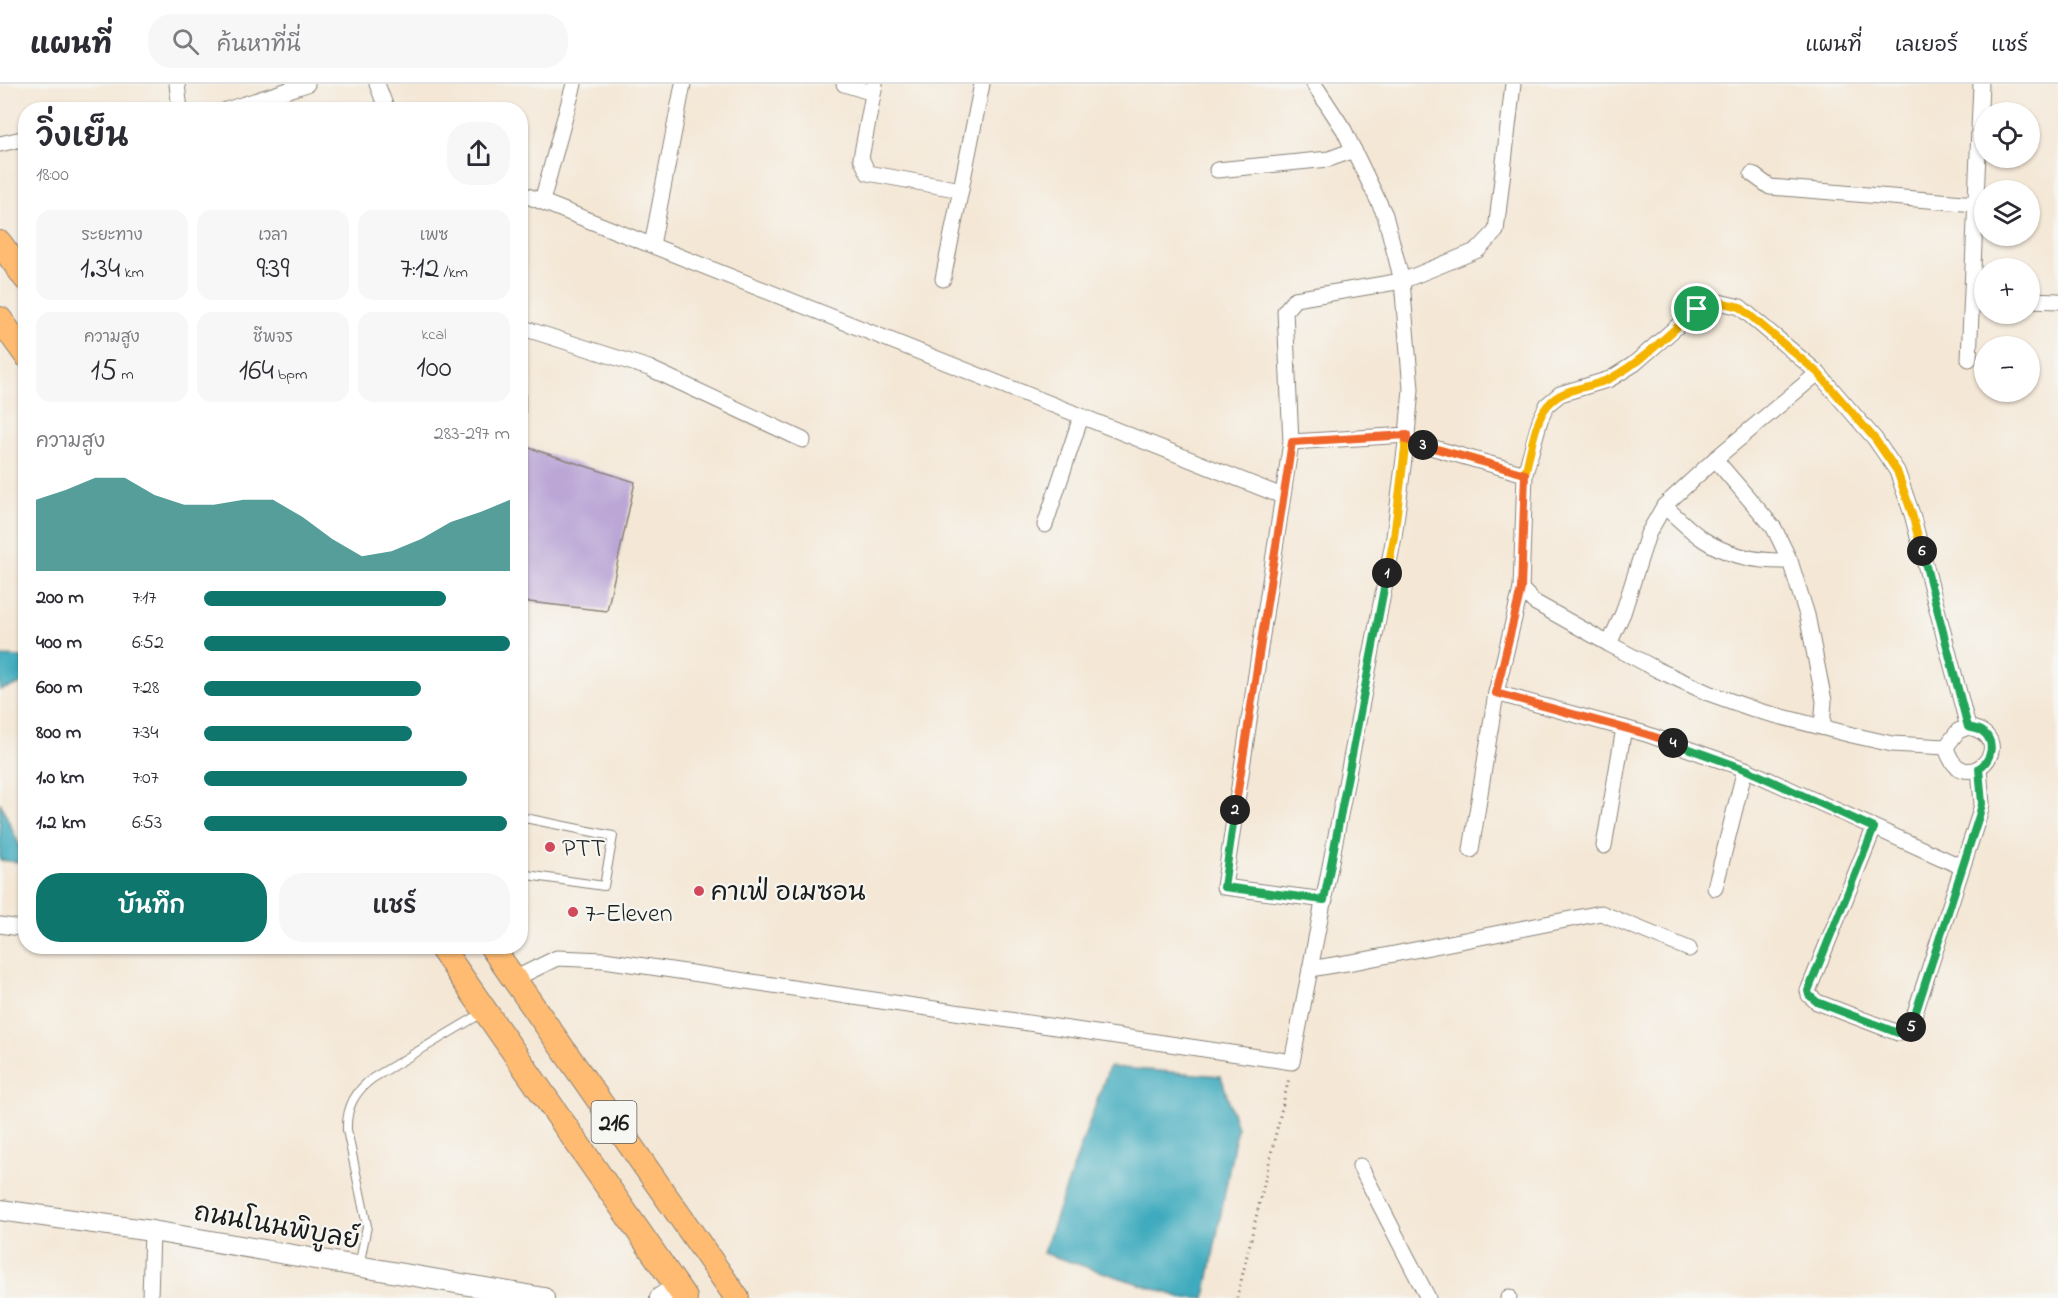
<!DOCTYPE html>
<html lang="th">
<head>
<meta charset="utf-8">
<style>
	:root { --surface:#fff; --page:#f7f7f7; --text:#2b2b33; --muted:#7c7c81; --line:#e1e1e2; --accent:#0f766e }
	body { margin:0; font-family:"Indie Flower","Playpen Sans Thai",sans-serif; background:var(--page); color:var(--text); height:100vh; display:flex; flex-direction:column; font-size:22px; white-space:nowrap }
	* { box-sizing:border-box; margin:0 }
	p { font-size:20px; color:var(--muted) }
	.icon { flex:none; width:33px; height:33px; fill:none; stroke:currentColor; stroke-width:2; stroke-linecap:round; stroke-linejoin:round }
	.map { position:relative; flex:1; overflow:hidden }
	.details { position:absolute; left:18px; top:18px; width:510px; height:852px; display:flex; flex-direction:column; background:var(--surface); border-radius:24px; box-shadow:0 2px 4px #0004 }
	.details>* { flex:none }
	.buttons { position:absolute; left:1974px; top:18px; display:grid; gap:12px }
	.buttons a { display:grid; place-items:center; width:66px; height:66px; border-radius:50%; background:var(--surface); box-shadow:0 2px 4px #0004; font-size:30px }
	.pin { position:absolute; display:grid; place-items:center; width:51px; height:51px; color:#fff; margin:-26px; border:3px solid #fff; border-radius:50%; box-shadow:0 2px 6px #0007 }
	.km { position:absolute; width:30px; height:30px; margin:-15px; border-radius:50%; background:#222; color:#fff; font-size:16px; line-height:30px; text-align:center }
	.round { display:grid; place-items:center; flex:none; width:63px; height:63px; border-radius:24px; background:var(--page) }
	.overview { display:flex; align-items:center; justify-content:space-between; height:102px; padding:0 18px }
	h1 { font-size:33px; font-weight:600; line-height:45px }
	.figures { display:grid; grid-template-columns:repeat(3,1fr); gap:9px; height:102px; padding:6px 18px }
	.figures div { display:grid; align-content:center; border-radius:15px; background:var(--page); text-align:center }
	.figures b { font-size:30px; font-weight:600 }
	.figures small { font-size:16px; font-weight:400 }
	.figures p { font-size:16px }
	.chart { height:168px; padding:12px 18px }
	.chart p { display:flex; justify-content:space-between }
	.chart svg { width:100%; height:108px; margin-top:6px; fill:var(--accent); opacity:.7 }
	.cta { display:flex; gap:12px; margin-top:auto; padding:12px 18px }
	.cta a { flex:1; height:69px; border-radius:24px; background:var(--accent); color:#fff; font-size:24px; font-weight:600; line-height:69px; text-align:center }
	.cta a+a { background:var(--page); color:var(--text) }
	ul { padding:0 18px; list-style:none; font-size:20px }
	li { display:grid; grid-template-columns:96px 72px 1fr; align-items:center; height:45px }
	li i { height:15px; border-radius:8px; background:var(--accent) }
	header { display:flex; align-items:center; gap:36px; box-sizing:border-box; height:84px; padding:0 30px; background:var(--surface); border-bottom:2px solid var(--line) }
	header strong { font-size:28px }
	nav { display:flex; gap:33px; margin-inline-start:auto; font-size:21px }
	.search { width:420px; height:54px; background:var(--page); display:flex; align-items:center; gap:15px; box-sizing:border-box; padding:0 21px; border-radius:24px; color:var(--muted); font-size:22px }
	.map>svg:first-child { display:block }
	.water { fill:#3fabbe; stroke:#2e646d; stroke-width:1.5 }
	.building { fill:#bba6d6 }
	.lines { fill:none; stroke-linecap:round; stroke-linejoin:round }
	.service-casing { stroke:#888278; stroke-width:10 }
	.minor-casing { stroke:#888278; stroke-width:17 }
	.tertiary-casing { stroke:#888278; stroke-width:22 }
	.primary-casing { stroke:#888278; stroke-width:26 }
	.path { stroke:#888278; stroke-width:3; stroke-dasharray:1.5 4.5; stroke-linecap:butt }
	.service { stroke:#fff; stroke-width:8 }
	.minor { stroke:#fff; stroke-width:15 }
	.tertiary { stroke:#fff; stroke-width:20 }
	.primary { stroke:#ffbb71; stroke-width:24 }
	.split-1-casing { stroke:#fff; stroke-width:12 }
	.split-2-casing { stroke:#fff; stroke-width:12 }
	.split-3-casing { stroke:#fff; stroke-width:12 }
	.split-4-casing { stroke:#fff; stroke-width:12 }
	.split-5-casing { stroke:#fff; stroke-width:12 }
	.split-6-casing { stroke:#fff; stroke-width:12 }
	.split-7-casing { stroke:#fff; stroke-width:12 }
	.split-1 { stroke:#f5b400; stroke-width:8 }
	.split-2 { stroke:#22a559; stroke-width:8 }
	.split-3 { stroke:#f0652b; stroke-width:8 }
	.split-4 { stroke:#f0652b; stroke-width:8 }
	.split-5 { stroke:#22a559; stroke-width:8 }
	.split-6 { stroke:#22a559; stroke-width:8 }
	.split-7 { stroke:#f5b400; stroke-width:8 }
	.poi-dot { fill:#d1495b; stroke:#f6f6f2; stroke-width:2 }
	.labels { text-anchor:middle; stroke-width:4.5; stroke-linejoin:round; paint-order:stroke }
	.shield { fill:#f6f6f2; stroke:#5d5d5c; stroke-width:1.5 }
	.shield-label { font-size:24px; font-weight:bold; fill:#1c1c1c }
	.poi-label { font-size:26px; fill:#1c1c1c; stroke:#f6f6f2; text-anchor:start }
	.street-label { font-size:26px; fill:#1c1c1c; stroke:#f6f6f2 }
</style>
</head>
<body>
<header>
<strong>แผนที่</strong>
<div class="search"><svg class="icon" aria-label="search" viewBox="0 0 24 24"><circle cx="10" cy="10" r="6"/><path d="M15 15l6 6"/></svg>ค้นหาที่นี่</div>
<nav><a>แผนที่</a><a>เลเยอร์</a><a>แชร์</a></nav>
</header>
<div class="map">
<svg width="2058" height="1214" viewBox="0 0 2058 1214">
	<rect width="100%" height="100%" fill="#f6f6f2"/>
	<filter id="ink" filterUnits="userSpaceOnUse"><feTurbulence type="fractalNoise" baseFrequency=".0167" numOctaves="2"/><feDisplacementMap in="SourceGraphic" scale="12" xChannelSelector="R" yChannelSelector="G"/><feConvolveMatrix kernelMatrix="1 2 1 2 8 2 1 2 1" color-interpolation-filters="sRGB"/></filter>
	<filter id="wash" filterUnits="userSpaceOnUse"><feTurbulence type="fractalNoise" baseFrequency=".008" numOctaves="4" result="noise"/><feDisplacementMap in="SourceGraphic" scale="24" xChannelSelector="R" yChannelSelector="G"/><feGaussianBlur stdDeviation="1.35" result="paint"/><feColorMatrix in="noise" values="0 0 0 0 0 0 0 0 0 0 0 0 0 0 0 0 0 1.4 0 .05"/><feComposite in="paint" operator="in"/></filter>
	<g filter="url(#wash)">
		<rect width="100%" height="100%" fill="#f4e7d5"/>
		<!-- water -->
		<g class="water">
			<path d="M 0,572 L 25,573 L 25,599 L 0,606 Z"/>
			<path d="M 0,718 L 25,774 L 25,779 L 0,776 Z"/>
			<path d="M 1109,983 L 1221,992 L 1237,1044 L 1205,1214 L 1183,1214 L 1043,1169 Z"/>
		</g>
		<g id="blocks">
			<!-- building -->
			<path class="building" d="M 520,361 L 635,398 L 607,527 L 520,517 Z"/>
		</g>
	</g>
	<g filter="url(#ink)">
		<use href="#blocks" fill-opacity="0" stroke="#888278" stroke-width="1.5"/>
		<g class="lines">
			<!-- service casing -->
			<g class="service-casing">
				<g id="service">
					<path d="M 521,340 L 521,244"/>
					<path d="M 520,733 L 613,752 L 604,802 L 527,791"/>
					<path d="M 520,781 L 527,791 L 520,802"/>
					<path d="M 359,1182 L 367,1142 L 347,1046 C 346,1023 355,1007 373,994 L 484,928"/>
				</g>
			</g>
			<!-- minor casing -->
			<g class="minor-casing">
				<g id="minor">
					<path d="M 177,0 L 180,26"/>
					<path d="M 377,0 L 387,26"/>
					<path d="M 844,0 L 873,9"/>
					<path d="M 875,0 L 861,74 L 868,89 L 961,106"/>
					<path d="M 226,26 L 307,0"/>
					<path d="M 0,60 L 26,54"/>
					<path d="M 1217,86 L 1329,75 L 1354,66"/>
					<path d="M 1752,90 L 1770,103 L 1976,120"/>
					<path d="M 520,109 L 1282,412"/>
					<path d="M 542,117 L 574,0"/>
					<path d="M 652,161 L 683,0"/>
					<path d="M 943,195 L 982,0"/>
					<path d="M 2030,216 L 2058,217"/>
					<path d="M 520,243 L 649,284 L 803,356"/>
					<path d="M 1969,275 L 1981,0"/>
					<path d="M 1406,356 L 1525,390"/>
					<path d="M 1291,358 L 1407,351"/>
					<path d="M 1715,375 L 1774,444 L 1790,477 L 1807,531 L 1824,617 L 1822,643"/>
					<path d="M 1664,422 C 1677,433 1690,447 1704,456 C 1730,473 1760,478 1790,477"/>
					<path d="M 1045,441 L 1081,333"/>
					<path d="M 1521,505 L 1534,518 L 1609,560 L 1658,586 L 1708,609 L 1759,627 L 1852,651 L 1892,660 L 1946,663"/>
					<path d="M 1609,560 L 1623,529 L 1648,450 L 1664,422 L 1715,375 L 1818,289"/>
					<path d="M 1496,609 L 1646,650 L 1745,685 L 1962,783"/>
					<path d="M 1968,643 C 2025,655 1962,721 1946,663 L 1958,647 Z"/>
					<path d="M 1874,744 L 1808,907 L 1809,911 L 1817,918 L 1898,949 L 1904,949 L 1911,941 L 1979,732 L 1982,720 L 1979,684"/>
					<path d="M 1604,762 L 1624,644"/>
					<path d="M 1471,766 L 1496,609 L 1521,505 L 1525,390 L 1540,336 L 1547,321 L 1560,310 L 1610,295 L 1634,280 L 1697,225 L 1715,217 L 1740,223 L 1818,289 L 1875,355 L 1897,387 L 1912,430 L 1968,643"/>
					<path d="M 1715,804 L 1745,685"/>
					<path d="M 1325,816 L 1224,803 L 1291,358 L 1285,227 L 1295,215 L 1402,197 L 1478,166 L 1496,147 L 1513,0"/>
					<path d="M 0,841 L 26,845"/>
					<path d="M 1310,885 L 1364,876 L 1601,829 L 1689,865"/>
					<path d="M 514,895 L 557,874 L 604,876 L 1292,978 L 1394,453 L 1407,351 L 1411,305 L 1402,197 L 1385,131 L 1344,46 L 1314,0"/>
					<path d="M 1360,1082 L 1428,1214"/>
					<path d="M 150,1214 L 152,1147"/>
					<path d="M 1508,1214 L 1509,1213"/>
				</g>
			</g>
			<!-- tertiary casing -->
			<g class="tertiary-casing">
				<g id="tertiary">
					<path d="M 0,1126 L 152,1147 L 544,1214"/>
					<path d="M 660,1214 L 677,1203"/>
				</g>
			</g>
			<!-- primary casing -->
			<g class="primary-casing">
				<g id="primary">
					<path d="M 0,159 L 26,195"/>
					<path d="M 0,235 L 26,271"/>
					<path d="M 440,862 L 685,1214"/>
					<path d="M 491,862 L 737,1214"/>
				</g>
			</g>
			<!-- path -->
			<path class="path" d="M 1237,1214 L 1289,994"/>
			<!-- service -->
			<use href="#service" class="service"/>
			<!-- minor -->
			<use href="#minor" class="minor"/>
			<!-- tertiary -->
			<use href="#tertiary" class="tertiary"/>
			<!-- primary -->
			<use href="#primary" class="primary"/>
		</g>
	</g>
	<g class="lines" filter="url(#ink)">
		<!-- split-1 casing -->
		<g class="split-1-casing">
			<path id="split-1" d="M 1387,489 L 1394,453 L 1406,356 L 1525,390 C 1530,371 1535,335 1548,321 C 1564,302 1591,305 1611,294 C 1643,277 1670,249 1697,225"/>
		</g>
		<!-- split-2 casing -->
		<g class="split-2-casing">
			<path id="split-2" d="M 1235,726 L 1224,803 L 1324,816 L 1387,489"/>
		</g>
		<!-- split-3 casing -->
		<g class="split-3-casing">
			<path id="split-3" d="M 1235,726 L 1292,358 L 1407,351 L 1406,356 L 1423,361"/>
		</g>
		<!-- split-4 casing -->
		<g class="split-4-casing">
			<path id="split-4" d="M 1423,361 L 1525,390 L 1521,505 L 1496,609 L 1646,650 L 1673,659"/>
		</g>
		<!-- split-5 casing -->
		<g class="split-5-casing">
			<path id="split-5" d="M 1673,659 L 1745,685 L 1874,744 L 1808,907 L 1809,911 L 1817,918 L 1898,949 L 1908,947 L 1911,943"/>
		</g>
		<!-- split-6 casing -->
		<g class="split-6-casing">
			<path id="split-6" d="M 1911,943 L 1979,732 L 1982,720 L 1979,684 C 1992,676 1996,657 1982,647 C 1978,645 1972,644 1968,643 L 1922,467"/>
		</g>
		<!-- split-7 casing -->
		<g class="split-7-casing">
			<path id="split-7" d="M 1697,225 L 1715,217 L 1740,223 L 1818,289 L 1875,355 L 1897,387 L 1912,430 L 1922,467"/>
		</g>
		<!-- split-1 -->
		<use href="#split-1" class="split-1"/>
		<!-- split-2 -->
		<use href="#split-2" class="split-2"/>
		<!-- split-3 -->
		<use href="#split-3" class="split-3"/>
		<!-- split-4 -->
		<use href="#split-4" class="split-4"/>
		<!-- split-5 -->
		<use href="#split-5" class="split-5"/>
		<!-- split-6 -->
		<use href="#split-6" class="split-6"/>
		<!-- split-7 -->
		<use href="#split-7" class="split-7"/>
	</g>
	<!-- markers -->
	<g class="poi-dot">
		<circle cx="550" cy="763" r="6"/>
		<circle cx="699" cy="807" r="6"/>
		<circle cx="573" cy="828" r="6"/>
	</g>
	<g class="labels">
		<!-- shield labels -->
		<rect class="shield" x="591.5" y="1017" width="45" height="42" rx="4.5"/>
		<g class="shield-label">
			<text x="614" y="1046">216</text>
		</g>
		<!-- poi labels -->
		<g class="poi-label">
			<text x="562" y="772">PTT</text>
			<text x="711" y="816">คาเฟ่ อเมซอน</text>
			<text x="585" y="837">7-Eleven</text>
		</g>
		<!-- street labels -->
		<g class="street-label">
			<text transform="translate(277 1141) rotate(10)" y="9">ถนนโนนพิบูลย์</text>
		</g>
	</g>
</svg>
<div class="buttons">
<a><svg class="icon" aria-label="locate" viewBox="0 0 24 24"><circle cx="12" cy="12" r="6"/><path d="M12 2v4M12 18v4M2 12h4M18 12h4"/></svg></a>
<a><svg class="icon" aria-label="layers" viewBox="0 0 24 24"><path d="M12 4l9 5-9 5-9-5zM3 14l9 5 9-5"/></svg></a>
<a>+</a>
<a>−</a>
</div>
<div class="pin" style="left:1697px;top:225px;background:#1e9e55"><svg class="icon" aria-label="arrive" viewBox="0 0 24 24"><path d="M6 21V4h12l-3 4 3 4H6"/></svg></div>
<b class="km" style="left:1387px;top:489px">1</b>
<b class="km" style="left:1235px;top:726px">2</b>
<b class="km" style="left:1423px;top:361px">3</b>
<b class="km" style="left:1673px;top:659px">4</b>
<b class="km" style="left:1911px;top:943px">5</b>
<b class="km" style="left:1922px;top:467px">6</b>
<section class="details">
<div class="overview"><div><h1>วิ่งเย็น</h1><p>18:00</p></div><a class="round"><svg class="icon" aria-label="share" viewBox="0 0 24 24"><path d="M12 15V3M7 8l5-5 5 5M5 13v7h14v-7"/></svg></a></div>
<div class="figures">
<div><p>ระยะทาง</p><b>1.34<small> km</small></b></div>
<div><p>เวลา</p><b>9:39</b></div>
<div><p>เพซ</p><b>7:12<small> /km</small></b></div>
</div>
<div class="figures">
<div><p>ความสูง</p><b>15<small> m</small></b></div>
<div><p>ชีพจร</p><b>164<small> bpm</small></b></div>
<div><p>kcal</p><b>100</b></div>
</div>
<div class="chart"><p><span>ความสูง</span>283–297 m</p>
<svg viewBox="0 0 160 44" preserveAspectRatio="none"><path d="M0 44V15L10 11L20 6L30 6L40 13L50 17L60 17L70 15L80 15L90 22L100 31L110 38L120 36L130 31L140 24L150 20L160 15V44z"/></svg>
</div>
<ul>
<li><b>200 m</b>7:17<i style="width:79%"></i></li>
<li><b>400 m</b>6:52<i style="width:100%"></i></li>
<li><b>600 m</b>7:28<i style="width:71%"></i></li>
<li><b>800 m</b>7:34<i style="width:68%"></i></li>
<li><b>1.0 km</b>7:07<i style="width:86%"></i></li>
<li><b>1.2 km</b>6:53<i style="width:99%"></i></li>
</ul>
<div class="cta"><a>บันทึก</a><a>แชร์</a></div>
</section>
</div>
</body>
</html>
